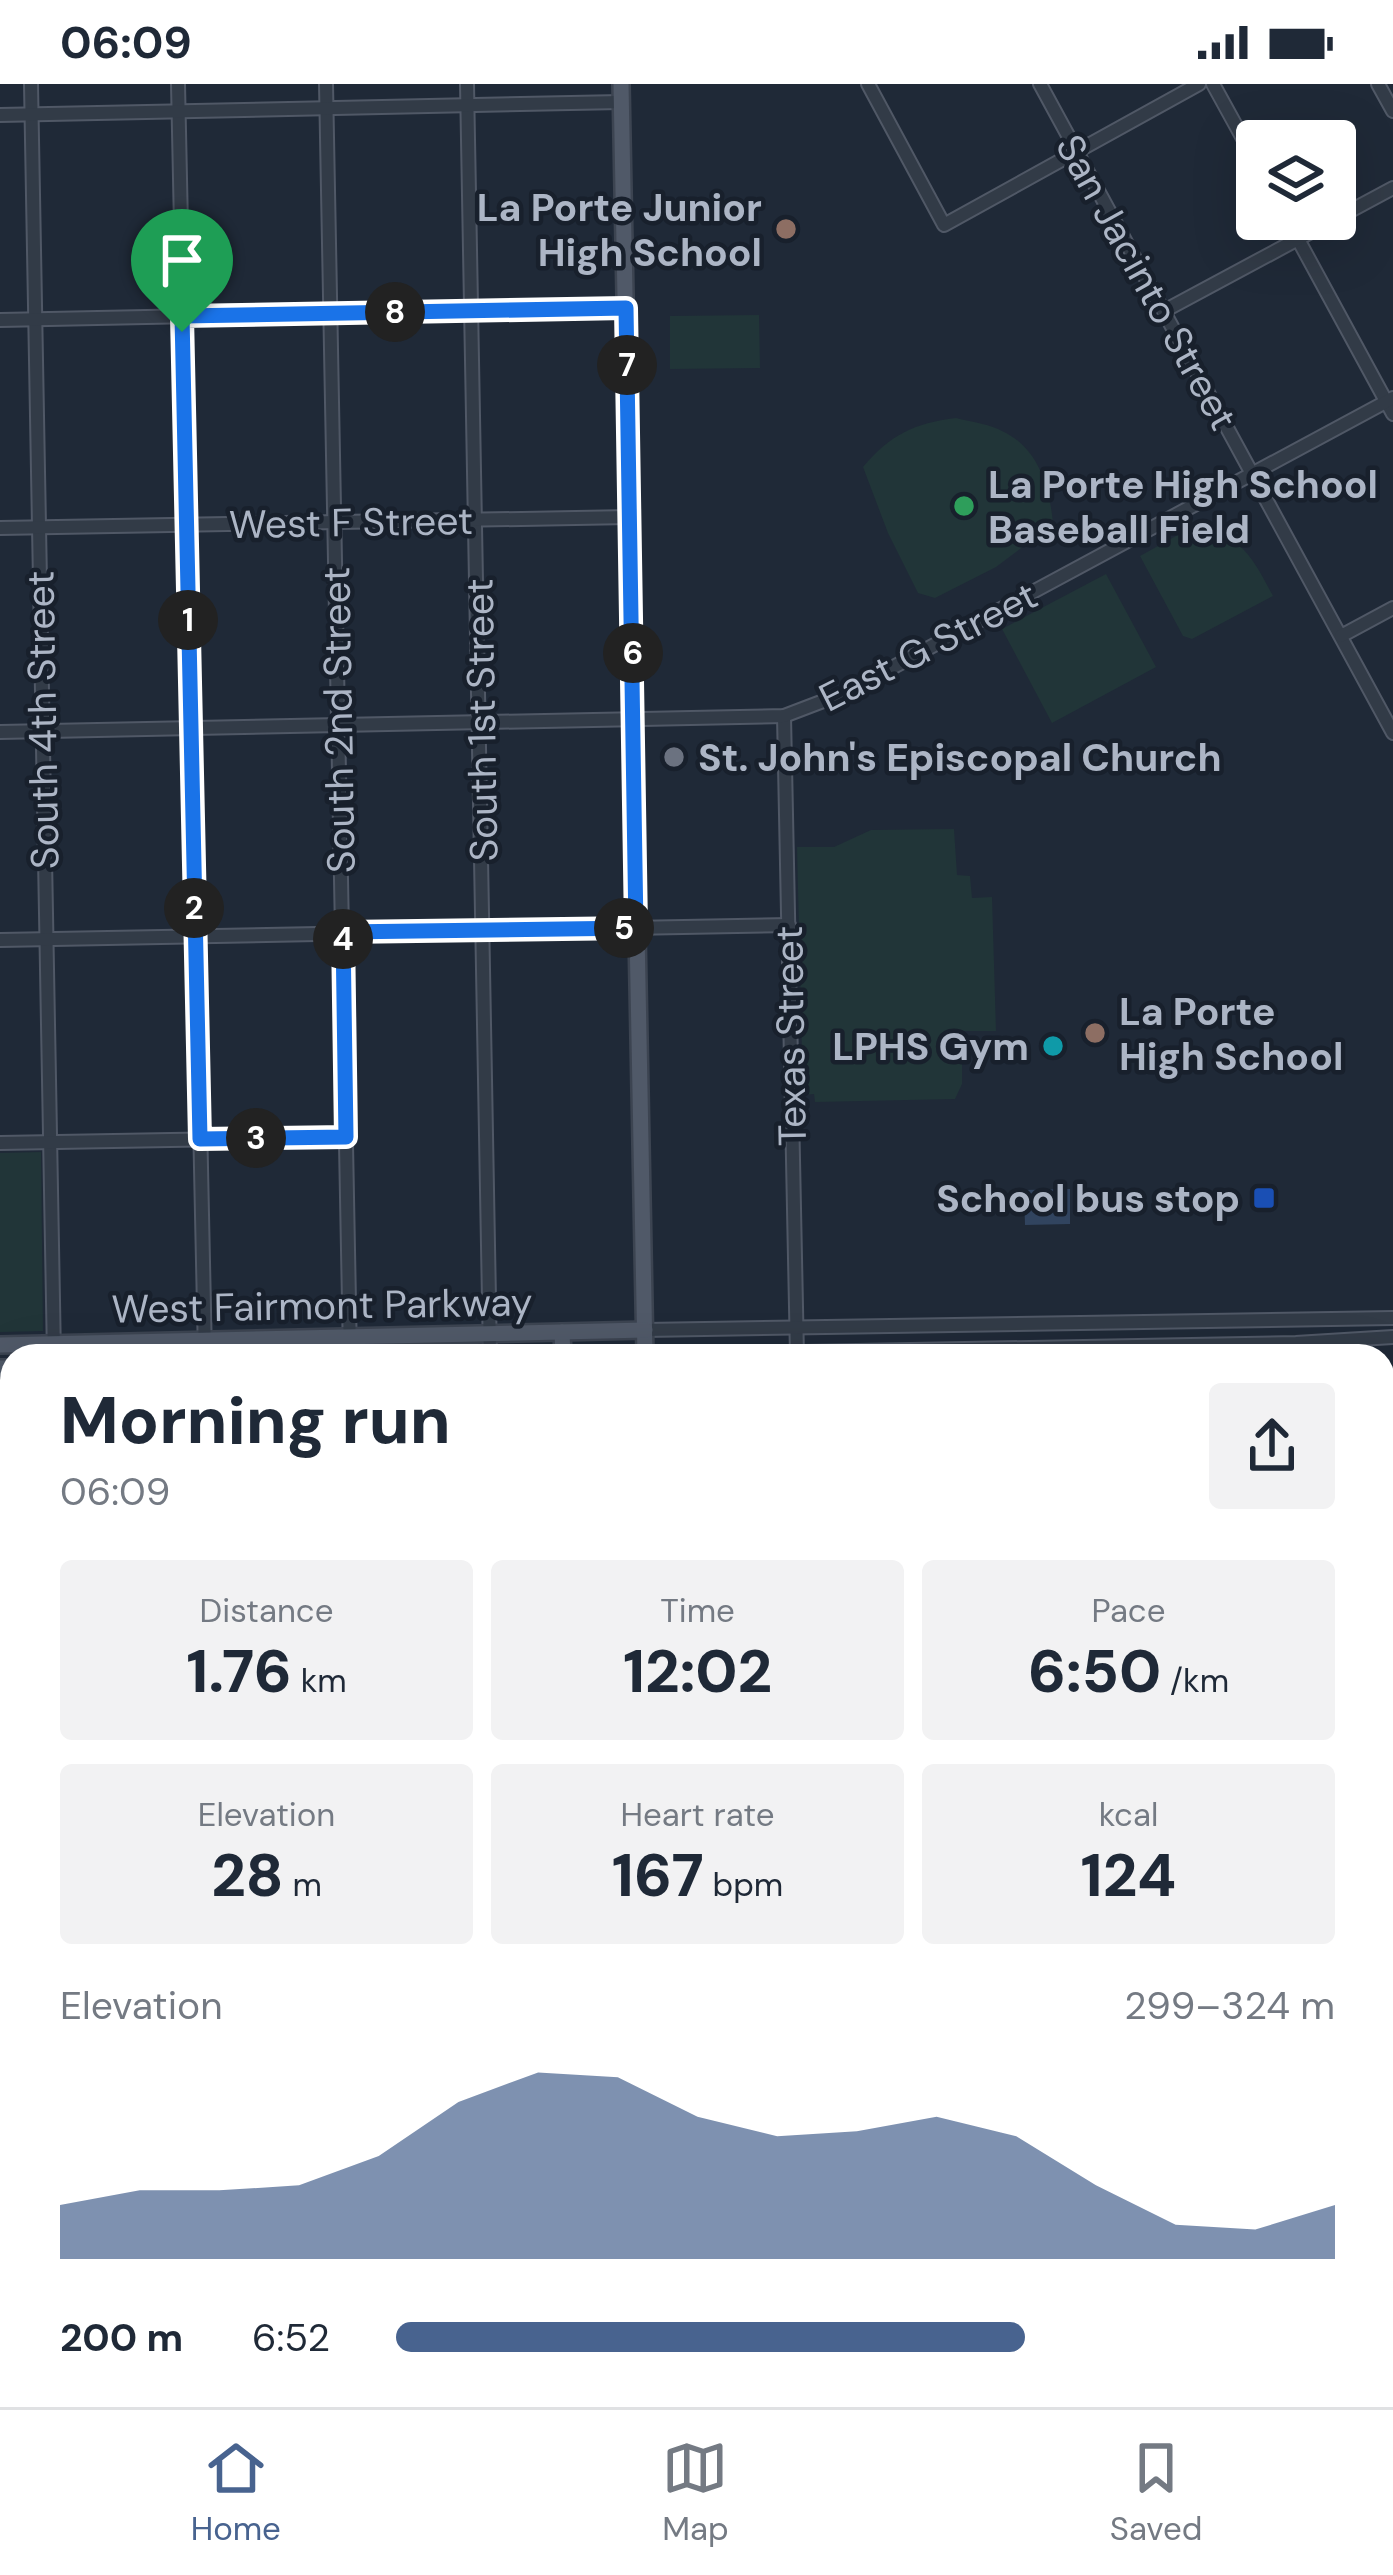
<!DOCTYPE html>
<html lang="en">
<head>
<meta charset="utf-8">
<style>
	:root { --surface:#fff; --page:#f2f2f3; --text:#1f2937; --muted:#747a83; --line:#e0e1e3; --accent:#48638f }
	body { margin:0; font-family:"DM Sans",sans-serif; background:var(--page); color:var(--text); height:100vh; display:flex; flex-direction:column; font-size:45px; white-space:nowrap }
	* { box-sizing:border-box; margin:0 }
	p { font-size:39px; color:var(--muted) }
	.icon { flex:none; width:66px; height:66px; fill:none; stroke:currentColor; stroke-width:2; stroke-linecap:round; stroke-linejoin:round }
	.map { position:relative; flex:1; overflow:hidden }
	.details { position:absolute; left:0px; top:1260px; width:1395px; height:1065px; display:flex; flex-direction:column; background:var(--surface); border-radius:36px 36px 0 0; box-shadow:0 12px 48px #0002 }
	.details>* { flex:none }
	.controls { position:absolute; left:1236px; top:36px; display:grid; gap:24px }
	.controls a { display:grid; place-items:center; width:120px; height:120px; border-radius:12px; background:var(--surface); box-shadow:0 12px 48px #0002; font-size:60px }
	.pin { position:absolute; display:grid; place-items:center; width:102px; height:102px; color:#fff; margin:-123px -51px; border-radius:50% 50% 50% 0; rotate:-45deg; box-shadow:0 0 12px #0007 }
	.pin .icon { rotate:45deg }
	.km { position:absolute; width:60px; height:60px; margin:-30px; border-radius:50%; background:#222; color:#fff; font-size:33px; line-height:60px; text-align:center }
	.round { display:grid; place-items:center; flex:none; width:126px; height:126px; border-radius:12px; background:var(--page) }
	.head { display:flex; align-items:center; justify-content:space-between; height:204px; padding:0 60px }
	h1 { font-size:66px; font-weight:800; line-height:90px }
	.metrics { display:grid; grid-template-columns:repeat(3,1fr); gap:18px; height:204px; padding:12px 60px }
	.metrics div { display:grid; align-content:center; border-radius:12px; background:var(--page); text-align:center }
	.metrics b { font-size:60px; font-weight:800 }
	.metrics small { font-size:33px; font-weight:400 }
	.metrics p { font-size:33px }
	.chart { height:336px; padding:24px 60px }
	.chart p { display:flex; justify-content:space-between }
	.chart svg { width:100%; height:216px; margin-top:12px; fill:var(--accent); opacity:.7 }
	ul { padding:0 60px; list-style:none; font-size:39px }
	li { display:grid; grid-template-columns:192px 144px 1fr; align-items:center; height:90px }
	li i { height:30px; border-radius:15px; background:var(--accent) }
	.status { display:flex; justify-content:space-between; align-items:center; height:84px; padding:0 60px; background:var(--surface); direction:ltr }
	.status svg { height:33px; fill:currentColor }
	.tab-bar { display:flex; justify-content:space-around; align-items:center; height:168px; border-top:3px solid var(--line); background:var(--surface); font-size:33px; color:var(--muted) }
	.tab-bar a { display:grid; justify-items:center; gap:6px }
	.tab-bar .on { color:var(--accent) }
	.map>svg:first-child { display:block }
	.green { fill:#213538 }
	.water { fill:#31445f }
	.lines { fill:none; stroke-linecap:round; stroke-linejoin:round }
	.stream { stroke:#31445f; stroke-width:3 }
	.river { stroke:#31445f; stroke-width:18 }
	.minor-casing { stroke:#505866; stroke-width:16 }
	.major-casing { stroke:#3c4451; stroke-width:20 }
	.minor { stroke:#323b47; stroke-width:12 }
	.major { stroke:#505968; stroke-width:15 }
	.route-casing { stroke:#fff; stroke-width:24 }
	.route { stroke:#1a73e8; stroke-width:15 }
	.education-dot { fill:#8d6e63; stroke:#18202c; stroke-width:4.5 }
	.leisure-dot { fill:#2e9e5b; stroke:#18202c; stroke-width:4.5 }
	.worship-dot { fill:#6b7280; stroke:#18202c; stroke-width:4.5 }
	.culture-dot { fill:#0f9aa8; stroke:#18202c; stroke-width:4.5 }
	.transit-dot { fill:#1a4fb4; stroke:#18202c; stroke-width:4.5 }
	.labels { text-anchor:middle; stroke-width:9; stroke-linejoin:round; paint-order:stroke }
	.poi-label { font-size:39px; font-weight:bold; fill:#acb5c5; stroke:#18202c; text-anchor:end }
	.street-label { font-size:39px; fill:#acb5c5; stroke:#18202c }
</style>
</head>
<body>
<div class="status"><b>06:09</b><svg viewBox="0 0 49 12"><path d="M0 12V9h3v3zM5 12V6h3v6zM10 12V3h3v9zM15 12V0h3v12zM26 1h20v11H26zM47 4h2v5h-2z"/></svg></div>
<div class="map">
<svg width="1393" height="2323" viewBox="0 0 1393 2323">
	<rect width="100%" height="100%" fill="#1f2937"/>
	<!-- green -->
	<g class="green">
		<path d="M 759,231 L 760,284 L 670,285 L 670,232 Z"/>
		<path d="M 956,334 C 971,338 990,340 1004,348 C 1039,365 1050,405 1053,440 L 996,483 L 935,514 L 918,509 L 888,449 L 863,383 C 890,351 914,339 956,334 Z"/>
		<path d="M 1198,445 C 1241,448 1255,478 1273,512 L 1192,555 L 1183,552 L 1140,472 L 1176,452 Z"/>
		<path d="M 1106,490 L 1156,583 L 1052,639 L 1002,545 Z"/>
		<path d="M 954,745 L 957,791 L 970,792 L 972,814 L 992,813 L 996,947 L 962,947 L 962,1000 L 955,1015 L 815,1018 L 814,1010 L 803,1011 L 797,763 L 834,763 L 871,746 Z"/>
		<path d="M 41,1068 L 43,1247 L 0,1248 L 0,1069 Z"/>
		<path d="M 12,1696 L 12,2313 L 628,2313 L 628,2323 L 0,2323 L 0,1697 Z"/>
	</g>
	<!-- water -->
	<path class="water" d="M 1070,1105 L 1070,1140 L 1025,1141 L 1024,1106 Z"/>
	<g class="lines">
		<!-- stream -->
		<path class="stream" d="M 784,2313 L 790,2323"/>
		<!-- river -->
		<g class="river">
			<path d="M 0,1935 L 12,1965"/>
			<path d="M 400,2313 L 407,2323"/>
			<path d="M 726,2313 L 767,2323"/>
			<path d="M 623,2323 L 638,2313"/>
		</g>
		<!-- minor casing -->
		<g class="minor-casing">
			<g id="minor">
				<path d="M 31,0 L 54,1272"/>
				<path d="M 178,0 L 205,1272"/>
				<path d="M 326,0 L 350,1272"/>
				<path d="M 467,0 L 490,1272"/>
				<path d="M 868,0 L 944,141 L 1199,0"/>
				<path d="M 1040,0 L 1393,649"/>
				<path d="M 1213,0 L 1257,80"/>
				<path d="M 1378,0 L 1393,27"/>
				<path d="M 0,31 L 621,18"/>
				<path d="M 1287,135 L 1393,330"/>
				<path d="M 1164,227 L 1393,104"/>
				<path d="M 0,236 L 625,223"/>
				<path d="M 0,444 L 630,433"/>
				<path d="M 1341,552 L 1393,524"/>
				<path d="M 784,632 L 797,1272"/>
				<path d="M 0,648 L 784,632 L 847,608 L 1393,314"/>
				<path d="M 0,856 L 789,841"/>
				<path d="M 0,1059 L 346,1053"/>
				<path d="M 645,1246 L 1393,1234"/>
				<path d="M 645,1271 L 1296,1259 L 1393,1253"/>
				<path d="M 1383,1363 L 1393,1341"/>
				<path d="M 1383,1581 L 1393,1586"/>
				<path d="M 1383,1917 L 1393,1921"/>
				<path d="M 1383,1963 L 1393,1941"/>
				<path d="M 1383,2094 L 1393,2098"/>
				<path d="M 1383,2260 L 1393,2264"/>
				<path d="M 1126,2313 L 1148,2323"/>
				<path d="M 941,2323 L 946,2313"/>
				<path d="M 1219,2323 L 1224,2313"/>
			</g>
		</g>
		<!-- major casing -->
		<g class="major-casing">
			<g id="major">
				<path d="M 621,0 L 645,1272"/>
				<path d="M 562,1248 L 563,1272"/>
				<path d="M 0,1261 L 645,1246"/>
				<path d="M 600,1272 L 645,1271"/>
				<path d="M 0,1284 L 12,1284"/>
				<path d="M 664,2313 L 664,2323"/>
			</g>
		</g>
		<!-- minor -->
		<use href="#minor" class="minor"/>
		<!-- major -->
		<use href="#major" class="major"/>
	</g>
	<g class="lines">
		<!-- route casing -->
		<g class="route-casing">
			<path id="route" d="M 626,224 L 636,844 L 343,848 L 346,1053 L 200,1055 L 182,232 Z"/>
		</g>
		<!-- route -->
		<use href="#route" class="route"/>
	</g>
	<!-- markers -->
	<g class="education-dot">
		<circle cx="786" cy="145" r="12"/>
		<circle cx="1095" cy="949" r="12"/>
	</g>
	<circle class="leisure-dot" cx="964" cy="422" r="12"/>
	<circle class="worship-dot" cx="674" cy="673" r="12"/>
	<circle class="culture-dot" cx="1053" cy="962" r="12"/>
	<rect class="transit-dot" x="1252" y="1102" width="24" height="24" rx="6"/>
	<g class="labels">
		<!-- poi labels -->
		<g class="poi-label">
			<text x="762" y="137">La Porte Junior<tspan x="762" dy="45">High School</tspan></text>
			<text x="988" y="414" text-anchor="start">La Porte High School<tspan x="988" dy="45">Baseball Field</tspan></text>
			<text x="698" y="687" text-anchor="start">St. John's Episcopal Church</text>
			<text x="1119" y="941" text-anchor="start">La Porte<tspan x="1119" dy="45">High School</tspan></text>
			<text x="1029" y="976">LPHS Gym</text>
			<text x="1240" y="1128">School bus stop</text>
		</g>
		<!-- street labels -->
		<g class="street-label">
			<text transform="translate(1147 198) rotate(61)" y="14">San Jacinto Street</text>
			<text transform="translate(351 438) rotate(-1)" y="14">West F Street</text>
			<text transform="translate(928 562) rotate(-27)" y="14">East G Street</text>
			<text transform="translate(42 636) rotate(-91)" y="14">South 4th Street</text>
			<text transform="translate(338 636) rotate(-91)" y="14">South 2nd Street</text>
			<text transform="translate(481 636) rotate(-91)" y="14">South 1st Street</text>
			<text transform="translate(790 952) rotate(-91)" y="14">Texas Street</text>
			<text transform="translate(322 1221) rotate(-1)" y="14">West Fairmont Parkway</text>
		</g>
	</g>
</svg>
<div class="controls">
<a><svg class="icon" aria-label="layers" viewBox="0 0 24 24"><path d="M12 4l9 5-9 5-9-5zM3 14l9 5 9-5"/></svg></a>
</div>
<div class="pin" style="left:182px;top:248px;background:#1e9e55"><svg class="icon" aria-label="arrive" viewBox="0 0 24 24"><path d="M6 21V4h12l-3 4 3 4H6"/></svg></div>
<b class="km" style="left:188px;top:536px">1</b>
<b class="km" style="left:194px;top:824px">2</b>
<b class="km" style="left:256px;top:1054px">3</b>
<b class="km" style="left:343px;top:855px">4</b>
<b class="km" style="left:624px;top:844px">5</b>
<b class="km" style="left:633px;top:569px">6</b>
<b class="km" style="left:627px;top:281px">7</b>
<b class="km" style="left:395px;top:228px">8</b>
<section class="details">
<div class="head"><div><h1>Morning run</h1><p>06:09</p></div><a class="round"><svg class="icon" aria-label="share" viewBox="0 0 24 24"><path d="M12 15V3M7 8l5-5 5 5M5 13v7h14v-7"/></svg></a></div>
<div class="metrics">
<div><p>Distance</p><b>1.76<small> km</small></b></div>
<div><p>Time</p><b>12:02</b></div>
<div><p>Pace</p><b>6:50<small> /km</small></b></div>
</div>
<div class="metrics">
<div><p>Elevation</p><b>28<small> m</small></b></div>
<div><p>Heart rate</p><b>167<small> bpm</small></b></div>
<div><p>kcal</p><b>124</b></div>
</div>
<div class="chart"><p><span>Elevation</span>299–324 m</p>
<svg viewBox="0 0 160 44" preserveAspectRatio="none"><path d="M0 44V33L10 30L20 30L30 29L40 23L50 12L60 6L70 7L80 15L90 19L100 18L110 15L120 19L130 29L140 37L150 38L160 33V44z"/></svg>
</div>
<ul>
<li><b>200 m</b>6:52<i style="width:67%"></i></li>
</ul>
</section>
</div>
<nav class="tab-bar">
<a class="on"><svg class="icon" aria-label="home" viewBox="0 0 24 24"><path d="M3 11l9-7 9 7M6 9v11h12V9"/></svg>Home</a>
<a><svg class="icon" aria-label="map" viewBox="0 0 24 24"><path d="M3 6l6-2 6 2 6-2v14l-6 2-6-2-6 2zM9 4v14M15 6v14"/></svg>Map</a>
<a><svg class="icon" aria-label="saved" viewBox="0 0 24 24"><path d="M7 4h10v16l-5-4-5 4z"/></svg>Saved</a>
</nav>
</body>
</html>
